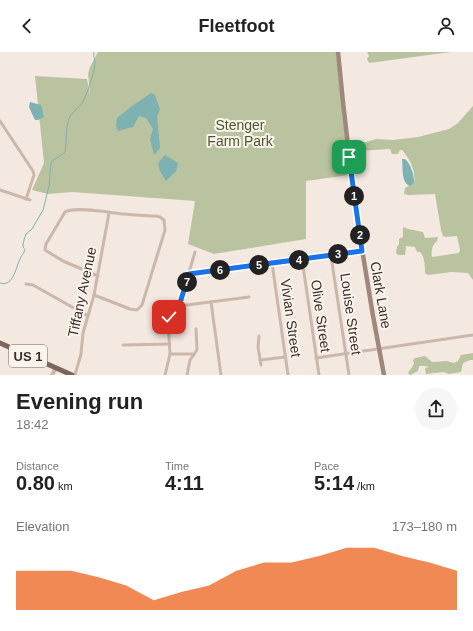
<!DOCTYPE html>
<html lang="en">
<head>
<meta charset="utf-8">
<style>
	:root { --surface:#fff; --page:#f6f6f6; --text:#222; --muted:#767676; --accent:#ea580c }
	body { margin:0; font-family:Helvetica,sans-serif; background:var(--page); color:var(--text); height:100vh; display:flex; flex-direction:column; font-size:15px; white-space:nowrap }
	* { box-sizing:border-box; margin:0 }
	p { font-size:13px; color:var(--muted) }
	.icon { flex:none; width:22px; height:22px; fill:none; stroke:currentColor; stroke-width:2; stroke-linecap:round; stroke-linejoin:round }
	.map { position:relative; height:323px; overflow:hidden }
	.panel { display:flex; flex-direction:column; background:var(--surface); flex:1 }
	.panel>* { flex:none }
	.pin { position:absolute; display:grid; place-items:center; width:34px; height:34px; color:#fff; margin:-17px; border-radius:8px; box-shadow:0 2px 6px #0006 }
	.km { position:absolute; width:20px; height:20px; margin:-10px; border-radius:50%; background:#222; color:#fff; font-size:11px; line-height:20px; text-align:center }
	.round { display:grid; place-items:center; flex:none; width:42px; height:42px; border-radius:21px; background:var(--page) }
	.overview { display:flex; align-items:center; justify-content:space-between; height:68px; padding:0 16px }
	h1 { font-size:22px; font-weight:700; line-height:30px }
	.stats { display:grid; grid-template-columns:repeat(3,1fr); gap:6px; height:68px; padding:4px 16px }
	.stats div { display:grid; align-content:center }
	.stats b { font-size:20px; font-weight:700 }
	.stats small { font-size:11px; font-weight:400 }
	.stats p { font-size:11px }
	.chart { height:112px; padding:8px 16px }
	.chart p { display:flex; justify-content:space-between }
	.chart svg { width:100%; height:72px; margin-top:4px; fill:var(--accent); opacity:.7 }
	header { display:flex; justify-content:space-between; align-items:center; height:52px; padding:0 16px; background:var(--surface); font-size:18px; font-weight:700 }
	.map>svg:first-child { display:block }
	.green { fill:#b9c39f }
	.water { fill:#7eb1b1 }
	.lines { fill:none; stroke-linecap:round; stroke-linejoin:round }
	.stream { stroke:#7eb1b1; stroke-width:1 }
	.minor { stroke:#ccb8ab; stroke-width:3 }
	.tertiary { stroke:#ccb8ab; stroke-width:4 }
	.secondary { stroke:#a0877c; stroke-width:4.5 }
	.primary { stroke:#7c655b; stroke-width:5 }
	.route-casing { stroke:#fff; stroke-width:8 }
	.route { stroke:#1a73e8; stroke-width:5 }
	.labels { text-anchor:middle; stroke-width:4; stroke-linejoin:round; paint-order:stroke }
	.shield { fill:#fbf4ed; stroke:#746964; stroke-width:1 }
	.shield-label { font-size:13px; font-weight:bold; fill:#3a2e2a }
	.park-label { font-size:14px; fill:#4b592e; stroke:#fbf4ed }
	.street-label { font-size:14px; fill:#3a2e2a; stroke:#fbf4ed }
</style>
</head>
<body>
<header><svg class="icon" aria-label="back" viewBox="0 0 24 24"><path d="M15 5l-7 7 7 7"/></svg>Fleetfoot<svg class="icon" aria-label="person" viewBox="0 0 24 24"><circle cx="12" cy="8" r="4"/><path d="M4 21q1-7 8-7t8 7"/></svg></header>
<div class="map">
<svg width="473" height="323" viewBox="0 0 473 323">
	<rect width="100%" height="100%" fill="#f4e9e0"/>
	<!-- green -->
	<g class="green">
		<path d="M 98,0 L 336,0 L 349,123 L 306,129 L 306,187 L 214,202 L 188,192 L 195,149 L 72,140 L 48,142 L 32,138 L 44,111 L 35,24 L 87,27 L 90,43 L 88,22 L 90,15 Z"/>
		<path d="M 367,0 L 451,0 L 369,11 L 367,7 L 369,4 Z"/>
		<path d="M 473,54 L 473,228 L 468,221 L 451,220 L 428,223 L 425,221 C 425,215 425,205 420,200 L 417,200 L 415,195 L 406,194 L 405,203 L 398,203 L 396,201 L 397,195 L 399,192 L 399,187 L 403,185 L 403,176 L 404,175 L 408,177 L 423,180 L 425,186 L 438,185 L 437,189 C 432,193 431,199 432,205 L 459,201 L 460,198 L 457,184 L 445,185 L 443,184 L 441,178 L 435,142 L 408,143 L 404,142 L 405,136 L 414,131 C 416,119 410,107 402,98 L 400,98 L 398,102 L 392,102 L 390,97 L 355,99 L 352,98 L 352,93 L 360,92 L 376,87 L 393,88 L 418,85 L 449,77 L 458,71 Z"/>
		<path d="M 473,301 L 473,308 L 470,308 L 463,311 L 461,320 L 449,322 L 444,320 L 426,322 L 425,316 L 429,315 L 425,314 L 419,314 L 418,319 L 410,323 L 408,321 L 414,312 L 413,308 L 415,306 L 425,304 L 432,310 L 447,309 L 454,311 L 458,309 L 461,303 Z"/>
	</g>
	<!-- water -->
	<g class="water">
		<path d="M 151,41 L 155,43 L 160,57 L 157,65 L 160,96 L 154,103 L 150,87 L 153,77 L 146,66 L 139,64 L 133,75 L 118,79 L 116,74 L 117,66 L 132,54 Z"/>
		<path d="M 30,50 L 41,53 L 44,65 L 38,68 L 35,68 L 29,55 Z"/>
		<path d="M 165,103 L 178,111 L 176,119 L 166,129 L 160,119 L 158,111 Z"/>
		<path d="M 402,107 L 405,107 C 411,112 414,123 414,131 L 410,134 C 401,131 403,116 402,107 Z"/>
	</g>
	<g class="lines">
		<!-- stream -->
		<path class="stream" d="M 0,231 C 14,236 16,213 21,205 C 21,204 24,201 24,200 C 26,196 24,198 23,194 C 23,190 25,185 26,182 L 32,177 L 43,158 L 49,134 L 51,111 L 53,108 L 57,106 L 65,100 C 67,89 65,78 69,67 C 71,60 79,56 83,50 C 86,44 95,19 95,12 C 95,8 93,5 94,0"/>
		<!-- minor -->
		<g class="minor">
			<path d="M 0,69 L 33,119 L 34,123 L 26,147"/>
			<path d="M 0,138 L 30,148"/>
			<path d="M 331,204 L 349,323"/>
			<path d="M 302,207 L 319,323"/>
			<path d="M 272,211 L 288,323"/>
			<path d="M 189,222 L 362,199"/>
			<path d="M 26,232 L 33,233 L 88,264"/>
			<path d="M 94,243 L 130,257 L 137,258 L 142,253 L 165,178 L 164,168 L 160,165 L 156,164 C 145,164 135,163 124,162 C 112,161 75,154 65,160 L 46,192 L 45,198 L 63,209 L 98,224"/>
			<path d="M 211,250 L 221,323"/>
			<path d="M 179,254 L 249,245"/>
			<path d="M 259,284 L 258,295 L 261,313"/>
			<path d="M 123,293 L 170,292"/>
			<path d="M 170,302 L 192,302 L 193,304"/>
			<path d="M 316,306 L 473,283"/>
			<path d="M 260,308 L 285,305"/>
			<path d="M 75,323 L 81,302 L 83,281 L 94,243 L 109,161"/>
			<path d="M 165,323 L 170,302 L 168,269 L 170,262 L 179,254 L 195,200"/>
			<path d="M 187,323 L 190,308 L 197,298 L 196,277"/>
		</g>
		<!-- tertiary -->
		<path class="tertiary" d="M 52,323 L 56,316"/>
		<!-- secondary -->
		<path class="secondary" d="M 338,0 C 348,108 363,216 384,323"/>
		<!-- primary -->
		<path class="primary" d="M 0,291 L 72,323"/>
	</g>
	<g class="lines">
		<!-- route casing -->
		<g class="route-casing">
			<path id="route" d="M 169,265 L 173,258 L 179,254 L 189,222 L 362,199 L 349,105"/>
		</g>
		<!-- route -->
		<use href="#route" class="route"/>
	</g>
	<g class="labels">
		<!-- shield labels -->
		<rect class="shield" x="9" y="293" width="38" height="22" rx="3"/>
		<g class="shield-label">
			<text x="28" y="309">US 1</text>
		</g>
		<!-- park labels -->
		<g class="park-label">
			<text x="240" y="78">Stenger<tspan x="240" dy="16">Farm Park</tspan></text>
		</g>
		<!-- street labels -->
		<g class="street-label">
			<text transform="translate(82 240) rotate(-78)" y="5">Tiffany Avenue</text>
			<text transform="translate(381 243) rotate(80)" y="5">Clark Lane</text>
			<text transform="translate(351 262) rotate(82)" y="5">Louise Street</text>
			<text transform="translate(321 264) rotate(82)" y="5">Olive Street</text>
			<text transform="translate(291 266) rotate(82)" y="5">Vivian Street</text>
		</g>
	</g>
</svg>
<div class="pin" style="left:349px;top:105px;background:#1e9e55"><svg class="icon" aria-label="arrive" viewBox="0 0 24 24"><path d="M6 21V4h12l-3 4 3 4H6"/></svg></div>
<div class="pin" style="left:169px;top:265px;background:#d93025"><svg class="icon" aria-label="check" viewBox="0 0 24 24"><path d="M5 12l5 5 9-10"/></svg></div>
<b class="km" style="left:354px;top:144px">1</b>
<b class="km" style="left:360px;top:183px">2</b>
<b class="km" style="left:338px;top:202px">3</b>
<b class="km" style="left:299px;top:208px">4</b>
<b class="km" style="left:259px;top:213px">5</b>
<b class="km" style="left:220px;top:218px">6</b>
<b class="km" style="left:187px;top:230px">7</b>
</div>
<section class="panel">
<div class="overview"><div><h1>Evening run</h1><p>18:42</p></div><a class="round"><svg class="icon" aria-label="share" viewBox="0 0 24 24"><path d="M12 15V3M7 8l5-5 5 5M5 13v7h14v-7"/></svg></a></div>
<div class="stats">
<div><p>Distance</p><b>0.80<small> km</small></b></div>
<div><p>Time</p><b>4:11</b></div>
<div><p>Pace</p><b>5:14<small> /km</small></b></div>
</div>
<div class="chart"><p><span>Elevation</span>173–180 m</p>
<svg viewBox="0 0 160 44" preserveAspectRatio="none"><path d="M0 44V20L10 20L20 20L30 24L40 29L50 38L60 33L70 29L80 20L90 15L100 15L110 11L120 6L130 6L140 11L150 15L160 20V44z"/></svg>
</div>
</section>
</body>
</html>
